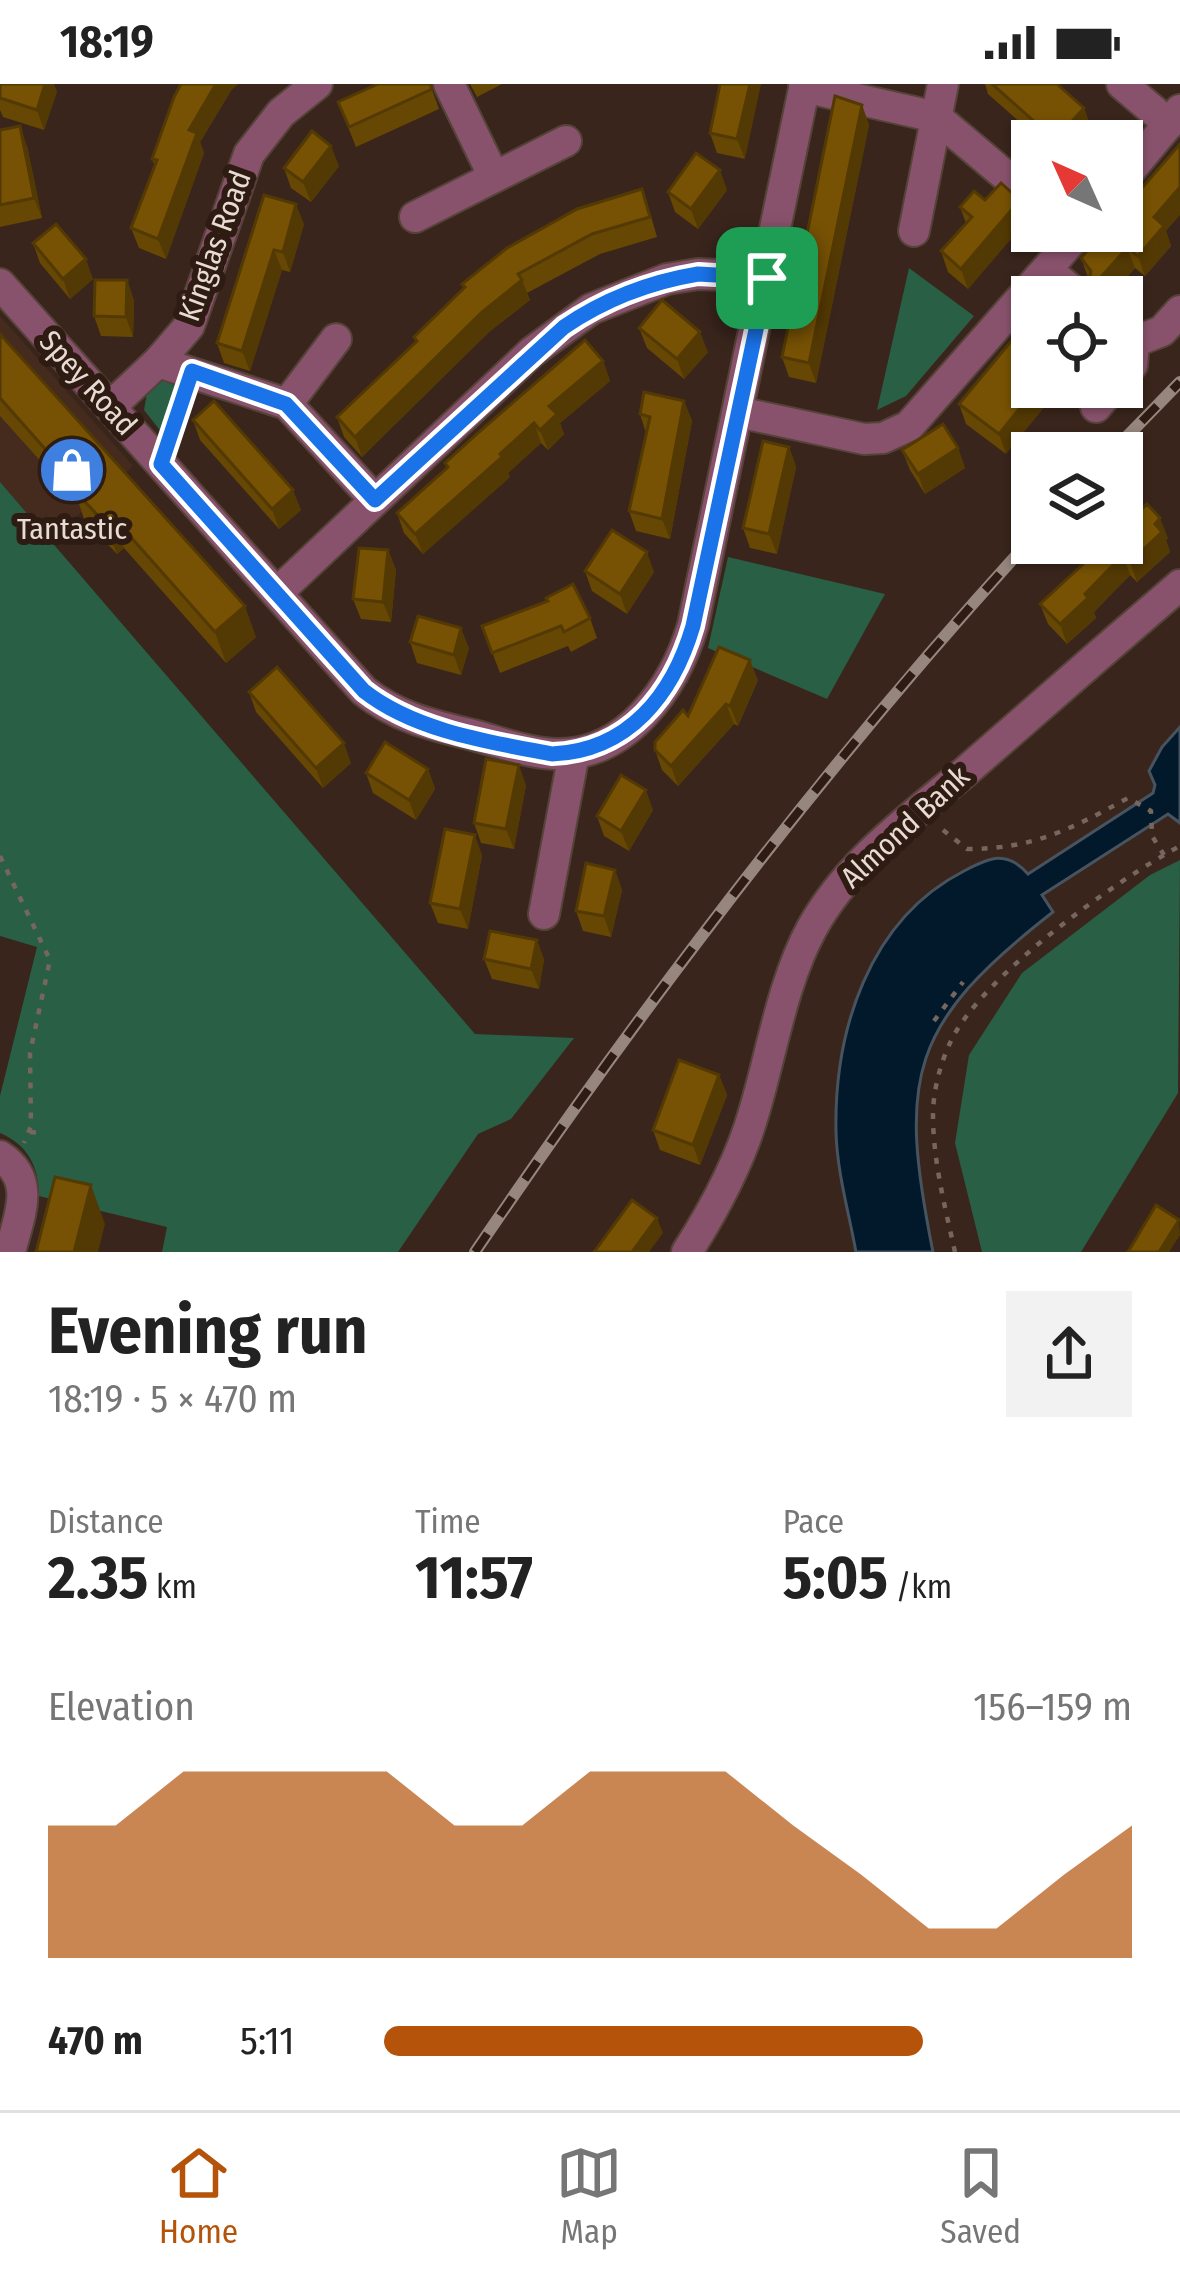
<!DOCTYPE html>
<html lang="en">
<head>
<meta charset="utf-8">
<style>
	:root { --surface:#fff; --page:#f2f2f2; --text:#222; --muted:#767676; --line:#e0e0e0; --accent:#b45309 }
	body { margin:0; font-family:"Fira Sans Condensed",sans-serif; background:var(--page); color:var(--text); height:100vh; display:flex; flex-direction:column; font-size:45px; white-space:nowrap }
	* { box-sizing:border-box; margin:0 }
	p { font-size:39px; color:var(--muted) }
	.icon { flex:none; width:66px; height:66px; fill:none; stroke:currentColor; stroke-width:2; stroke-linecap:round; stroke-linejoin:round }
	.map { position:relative; height:1168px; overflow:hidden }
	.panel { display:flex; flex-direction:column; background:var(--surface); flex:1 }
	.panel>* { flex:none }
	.needle { width:78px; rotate:315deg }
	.buttons { position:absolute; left:1011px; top:36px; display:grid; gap:24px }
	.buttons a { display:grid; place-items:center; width:132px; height:132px; border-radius:0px; background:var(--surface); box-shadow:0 3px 9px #0004; font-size:60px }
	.pin { position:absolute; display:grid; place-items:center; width:102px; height:102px; color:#fff; margin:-51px; border-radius:24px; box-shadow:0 6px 18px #0006 }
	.round { display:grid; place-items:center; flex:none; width:126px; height:126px; border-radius:0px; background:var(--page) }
	.overview { display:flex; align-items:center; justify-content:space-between; height:204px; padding:0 48px }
	h1 { font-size:66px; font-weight:700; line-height:90px }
	.metrics { display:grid; grid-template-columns:repeat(3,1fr); gap:18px; height:204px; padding:12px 48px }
	.metrics div { display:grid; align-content:center }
	.metrics b { font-size:60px; font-weight:700 }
	.metrics small { font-size:33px; font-weight:400 }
	.metrics p { font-size:33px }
	.chart { height:336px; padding:24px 48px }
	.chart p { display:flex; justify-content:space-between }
	.chart svg { width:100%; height:216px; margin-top:12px; fill:var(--accent); opacity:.7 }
	ul { padding:0 48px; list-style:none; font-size:39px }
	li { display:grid; grid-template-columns:192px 144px 1fr; align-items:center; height:90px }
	li i { height:30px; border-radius:15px; background:var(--accent) }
	.status { display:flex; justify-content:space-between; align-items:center; height:84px; padding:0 60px; background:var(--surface); direction:ltr }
	.status svg { height:33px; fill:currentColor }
	.tab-bar { display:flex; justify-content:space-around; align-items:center; height:168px; border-top:3px solid var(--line); background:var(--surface); font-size:33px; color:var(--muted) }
	.tab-bar a { display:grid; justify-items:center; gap:6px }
	.tab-bar .active { color:var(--accent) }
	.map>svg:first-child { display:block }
	.built { fill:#452b1e }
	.green { fill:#295f45 }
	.water { fill:#02192b; stroke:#47535e; stroke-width:3 }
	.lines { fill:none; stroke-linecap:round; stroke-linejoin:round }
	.minor-casing { stroke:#554239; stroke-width:34 }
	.path { stroke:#77665d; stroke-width:4.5; stroke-dasharray:6 9; stroke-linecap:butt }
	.minor { stroke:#89526c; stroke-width:30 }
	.rail-casing { stroke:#96867e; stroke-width:12 }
	.rail { stroke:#2e1b12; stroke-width:8; stroke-dasharray:22; stroke-linecap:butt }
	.wall { fill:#664703 }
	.shaded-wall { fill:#533903 }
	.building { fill:#775204; stroke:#533903; stroke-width:3 }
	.route-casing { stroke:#fff; stroke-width:24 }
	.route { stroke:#1a73e8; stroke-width:15 }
	.labels { text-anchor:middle; stroke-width:12; stroke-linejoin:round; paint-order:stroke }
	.street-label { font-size:30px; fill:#e8dbd4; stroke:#2e1b12 }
	.poi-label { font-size:30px; fill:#e8dbd4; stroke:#2e1b12 }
</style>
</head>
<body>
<div class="status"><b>18:19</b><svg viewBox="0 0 49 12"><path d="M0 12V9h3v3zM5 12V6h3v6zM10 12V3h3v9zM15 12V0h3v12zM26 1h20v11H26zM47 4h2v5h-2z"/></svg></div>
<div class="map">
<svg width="1180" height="1168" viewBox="0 0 1180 1168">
	<rect width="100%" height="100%" fill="#39251c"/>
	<!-- built -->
	<path class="built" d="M 0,232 L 133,382 L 50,456 L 0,398 Z"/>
	<!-- green -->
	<g class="green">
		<path d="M 909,184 L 974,232 L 906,312 L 877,326 Z"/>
		<path d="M 164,292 L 182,305 L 166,354 L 144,326 L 147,309 Z"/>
		<path d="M 0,398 L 475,950 L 574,954 L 511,1035 L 478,1050 L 398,1168 L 162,1168 L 167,1143 L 39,1112 C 39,1083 28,1061 0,1049 L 0,1012 L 37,863 L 0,852 Z"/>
		<path d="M 728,473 L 885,510 L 827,615 L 708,564 Z"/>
		<path d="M 1180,776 L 1178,1009 L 1081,1168 L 982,1168 L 955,1059 L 969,971 L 1022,889 L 1150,791 Z"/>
	</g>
	<!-- water -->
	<path class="water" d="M 1180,643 L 1180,739 L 1168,730 L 1042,811 L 1053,828 C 909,940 898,993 933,1168 L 856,1168 C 849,1129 837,1088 836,1048 C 834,948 868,836 964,787 C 990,773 1007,766 1028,790 L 1153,709 L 1155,701 L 1149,687 L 1162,663 Z"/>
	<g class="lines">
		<!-- minor casing -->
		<g class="minor-casing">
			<g id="minor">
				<path d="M 449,0 L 494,93"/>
				<path d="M 1122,0 L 1169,40"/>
				<path d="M 804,3 L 936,33 L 1032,114"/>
				<path d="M 1122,96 L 1180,26"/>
				<path d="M 415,133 L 566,57"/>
				<path d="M 914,147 L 943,0"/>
				<path d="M 1047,186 L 1080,213"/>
				<path d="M 0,200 L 364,607 C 398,634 432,641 473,651 C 499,658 528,669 555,670 C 627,673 675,602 693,541 L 805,0"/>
				<path d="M 1134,258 L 1162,247 L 1180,227"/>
				<path d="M 158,278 L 287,320 L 375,416"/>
				<path d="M 1122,292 L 1132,281 L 1134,258"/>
				<path d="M 287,320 L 336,255"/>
				<path d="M 110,323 L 158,278 L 189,242 L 249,70 L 281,29 L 317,0"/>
				<path d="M 1096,323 L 1113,303"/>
				<path d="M 738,328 L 864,355 L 883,354 L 909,342 L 1080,147"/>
				<path d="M 277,509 L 532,268 L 591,225 L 667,195 L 698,190 L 767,193"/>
				<path d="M 544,830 L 574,669"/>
				<path d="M 0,1072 C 37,1096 19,1132 10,1168"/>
				<path d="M 687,1168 C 715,1124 740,1078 754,1028 C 772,968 782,899 812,844 C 848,779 909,735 965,688 C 1037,625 1108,563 1180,501"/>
			</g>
		</g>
		<!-- path -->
		<g class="path">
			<path d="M 171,351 L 182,317"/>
			<path d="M 943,746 L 967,765 C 1034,765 1071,745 1128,714 L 1151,727 L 1152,752 L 1164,771"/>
			<path d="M 0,772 L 50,876 L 30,969 L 31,1042 L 24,1059"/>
			<path d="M 934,937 L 963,898"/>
			<path d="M 30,1048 L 44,1049"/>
			<path d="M 955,1168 C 945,1123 933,1077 933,1031 C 933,1008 940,980 950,959 C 980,893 1115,797 1180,762"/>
		</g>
		<!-- minor -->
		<use href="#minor" class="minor"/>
		<!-- rail casing -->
		<g class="rail-casing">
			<g id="rail">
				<path d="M 1111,369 L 1180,298"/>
				<path d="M 475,1168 C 645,918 828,677 1032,454"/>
			</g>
		</g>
		<!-- rail -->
		<use href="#rail" class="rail"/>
	</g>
	<!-- wall -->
	<g class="wall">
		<path d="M 0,0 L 57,7 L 44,46 L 3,33 L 0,26 Z"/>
		<path d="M 181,0 L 238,0 L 232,5 L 200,58 L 204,69 L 166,175 L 139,164 L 131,144 L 155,82 L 152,75 Z"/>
		<path d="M 430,0 L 439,25 L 356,63 L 338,18 Z"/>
		<path d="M 470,0 L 502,0 L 477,13 Z"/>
		<path d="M 720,0 L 745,75 L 717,69 L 710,49 Z"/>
		<path d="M 985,0 L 1057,0 L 1084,24 L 1091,44 L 1080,57 L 1041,57 L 988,10 Z"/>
		<path d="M 862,21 L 869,41 L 816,299 L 789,293 L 782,273 Z"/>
		<path d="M 0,46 L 27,62 L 42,134 L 0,143 Z"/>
		<path d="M 339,82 L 311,118 L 291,104 L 284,84 Z"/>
		<path d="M 727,106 L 698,145 L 675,128 L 668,108 Z"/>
		<path d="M 264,111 L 304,140 L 290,188 L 282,186 L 250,287 L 224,279 L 217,259 Z"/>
		<path d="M 985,116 L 1027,136 L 968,205 L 948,188 L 941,167 L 966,139 L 960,123 Z"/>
		<path d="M 649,125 L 657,153 L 600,170 L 527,209 L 530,216 L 489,248 L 362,373 L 344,353 L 337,333 L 416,258 L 414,253 L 464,204 L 462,200 Z"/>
		<path d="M 1166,147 L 1171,162 L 1145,192 L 1135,184 L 1109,213 L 1071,212 L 1087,206 L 1089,196 L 1081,174 Z"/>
		<path d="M 33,159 L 93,195 L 70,215 L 40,179 Z"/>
		<path d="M 127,196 L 134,217 L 133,253 L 101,252 L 94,232 Z"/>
		<path d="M 1032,232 L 1006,370 L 966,340 L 959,320 Z"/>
		<path d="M 639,244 L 708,268 L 684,295 L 647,264 Z"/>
		<path d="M 0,250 L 256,553 L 226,579 L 124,464 L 117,470 L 84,435 L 79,420 L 0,332 Z"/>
		<path d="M 603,277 L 610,297 L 560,339 L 564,350 L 548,366 L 541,359 L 508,389 L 510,393 L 423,470 L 404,449 L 397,429 L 447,384 L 445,379 Z"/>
		<path d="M 684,317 L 692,337 L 670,455 L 636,447 L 629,427 L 646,349 L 640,330 Z"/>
		<path d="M 193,336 L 301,426 L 279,445 L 200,356 Z"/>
		<path d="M 789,363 L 796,383 L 777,470 L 750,464 L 743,444 Z"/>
		<path d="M 958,364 L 965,384 L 925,410 L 910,386 L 902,366 Z"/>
		<path d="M 1168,454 L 1166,456 L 1170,468 L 1137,498 L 1130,491 L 1094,528 L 1096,534 L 1067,560 L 1048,540 L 1040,520 L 1106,459 Z"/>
		<path d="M 388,466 L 396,486 L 391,538 L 361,535 L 353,515 Z"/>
		<path d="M 585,487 L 654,488 L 627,530 L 592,507 Z"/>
		<path d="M 590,534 L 597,554 L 571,568 L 568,562 L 500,589 L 482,542 Z"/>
		<path d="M 410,558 L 469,564 L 461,591 L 417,579 Z"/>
		<path d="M 758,596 L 738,642 L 734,640 L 678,702 L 662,686 L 655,666 L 688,632 Z"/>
		<path d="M 249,608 L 351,679 L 323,704 L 256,628 Z"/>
		<path d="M 428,685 L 435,705 L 416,736 L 373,709 L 366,689 Z"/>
		<path d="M 526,701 L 514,765 L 481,759 L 474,739 Z"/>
		<path d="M 653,726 L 629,767 L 604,752 L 597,732 Z"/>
		<path d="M 482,771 L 468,845 L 438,839 L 430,819 Z"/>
		<path d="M 615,786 L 622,806 L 611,853 L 583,847 L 576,827 Z"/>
		<path d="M 537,856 L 544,876 L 539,905 L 492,895 L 484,875 Z"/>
		<path d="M 719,991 L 727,1011 L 700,1081 L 660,1066 L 653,1046 Z"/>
	</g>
	<!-- shaded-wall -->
	<g class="shaded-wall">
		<path d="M 45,0 L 54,0 L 57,7 L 44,46 L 37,26 Z"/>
		<path d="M 216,0 L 238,0 L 232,5 L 200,58 L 204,69 L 166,175 L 158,155 L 189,46 Z"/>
		<path d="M 750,0 L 761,0 L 745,75 L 737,55 Z"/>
		<path d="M 862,21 L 869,41 L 816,299 L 809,279 Z"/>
		<path d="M 1084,24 L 1091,44 L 1080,57 L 1056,57 Z"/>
		<path d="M 20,42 L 27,62 L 42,134 L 34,114 Z"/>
		<path d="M 331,62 L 339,82 L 311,118 L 303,98 Z"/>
		<path d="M 720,86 L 727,106 L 698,145 L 691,125 Z"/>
		<path d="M 1180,103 L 1180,131 L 1166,147 L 1171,162 L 1145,192 L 1138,172 L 1154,133 Z"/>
		<path d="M 1020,116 L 1027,136 L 968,205 L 961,185 Z"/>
		<path d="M 296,120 L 304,140 L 290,188 L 283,168 Z"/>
		<path d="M 1127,164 L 1135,184 L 1109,213 L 1083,213 Z"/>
		<path d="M 274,166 L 282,186 L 250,287 L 242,267 Z"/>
		<path d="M 86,175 L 93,195 L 70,215 L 63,195 Z"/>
		<path d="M 127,196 L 134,217 L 133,253 L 126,233 Z"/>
		<path d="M 522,196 L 530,216 L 489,248 L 362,373 L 355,353 L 482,228 Z"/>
		<path d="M 700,248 L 708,268 L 684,295 L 677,275 Z"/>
		<path d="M 603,277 L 610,297 L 560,339 L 564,350 L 548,366 L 540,346 L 549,322 Z"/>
		<path d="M 1037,303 L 1061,303 L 1006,370 L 999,350 Z"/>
		<path d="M 684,317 L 692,337 L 670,455 L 662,435 Z"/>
		<path d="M 534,339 L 541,359 L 508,389 L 510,393 L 423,470 L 415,450 Z"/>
		<path d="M 789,363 L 796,383 L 777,470 L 769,450 Z"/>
		<path d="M 958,364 L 965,384 L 925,410 L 918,390 Z"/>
		<path d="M 293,406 L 301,426 L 279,445 L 272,425 Z"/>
		<path d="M 113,433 L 124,464 L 117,470 L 106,440 Z"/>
		<path d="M 1160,434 L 1168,454 L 1166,456 L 1170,468 L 1137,498 L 1130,478 Z"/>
		<path d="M 388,466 L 396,486 L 391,538 L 383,518 Z"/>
		<path d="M 647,468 L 654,488 L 627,530 L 620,510 Z"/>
		<path d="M 1123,471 L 1130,491 L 1094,528 L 1096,534 L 1067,560 L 1060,540 L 1085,510 Z"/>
		<path d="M 245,522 L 256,553 L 226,579 L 215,548 Z"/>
		<path d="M 461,544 L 469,564 L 461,591 L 454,571 Z"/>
		<path d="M 750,576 L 758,596 L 738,642 L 730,622 Z"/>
		<path d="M 726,620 L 734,640 L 678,702 L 671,682 Z"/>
		<path d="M 344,659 L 351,679 L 323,704 L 316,684 Z"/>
		<path d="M 519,681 L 526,701 L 514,765 L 506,745 Z"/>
		<path d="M 428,685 L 435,705 L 416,736 L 409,716 Z"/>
		<path d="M 646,706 L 653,726 L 629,767 L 621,747 Z"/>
		<path d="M 475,751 L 482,771 L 468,845 L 460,825 Z"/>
		<path d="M 615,786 L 622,806 L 611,853 L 604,832 Z"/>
		<path d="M 537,856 L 544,876 L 539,905 L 531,885 Z"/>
		<path d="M 719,991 L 727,1011 L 700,1081 L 693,1061 Z"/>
		<path d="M 91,1101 L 105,1140 L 98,1168 L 74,1168 Z"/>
		<path d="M 657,1134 L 663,1149 L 649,1168 L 632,1168 Z"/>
		<path d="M 1179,1136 L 1180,1151 L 1169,1168 L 1159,1168 Z"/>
	</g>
	<!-- building -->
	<g class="building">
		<path d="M 0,0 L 45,0 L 37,26 L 0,14 Z"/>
		<path d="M 181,0 L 216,0 L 189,46 L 197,49 L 158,155 L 131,144 L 157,76 L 152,75 L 174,13 Z"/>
		<path d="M 378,0 L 430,0 L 432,5 L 349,43 L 338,18 Z"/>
		<path d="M 720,0 L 750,0 L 737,55 L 710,49 Z"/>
		<path d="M 992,0 L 1057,0 L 1084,24 L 1055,56 Z"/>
		<path d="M 835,12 L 862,21 L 809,279 L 782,273 Z"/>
		<path d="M 20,42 L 34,114 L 0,121 L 0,46 Z"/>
		<path d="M 312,47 L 331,62 L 303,98 L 284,84 Z"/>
		<path d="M 1180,60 L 1180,103 L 1154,133 L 1164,142 L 1138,172 L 1127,164 L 1083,213 L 1048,213 L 1056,204 L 1071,212 L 1087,206 L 1091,187 L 1081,174 L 1104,147 L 1122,147 L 1122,127 Z"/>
		<path d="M 696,69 L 720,86 L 691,125 L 668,108 Z"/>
		<path d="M 1001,99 L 1020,116 L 961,185 L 941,167 L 972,133 L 960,123 L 974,107 L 985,116 Z"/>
		<path d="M 642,105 L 650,133 L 592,150 L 518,190 L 522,196 L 482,228 L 355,353 L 337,333 L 417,257 L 414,253 L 465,203 L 462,200 L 507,164 L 577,125 Z"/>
		<path d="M 264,111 L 296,120 L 283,168 L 274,166 L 242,267 L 217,259 Z"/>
		<path d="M 56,140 L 86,175 L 63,195 L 33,159 Z"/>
		<path d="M 95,196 L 127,196 L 126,233 L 94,232 Z"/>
		<path d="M 662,216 L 700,248 L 677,275 L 639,244 Z"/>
		<path d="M 1032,232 L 1032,303 L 1037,303 L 999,350 L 959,320 Z"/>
		<path d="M 0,250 L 245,522 L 215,548 L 113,433 L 106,440 L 73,405 L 77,401 L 0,314 Z"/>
		<path d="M 585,256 L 603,277 L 549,322 L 557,330 L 540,346 L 534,339 L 500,370 L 502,373 L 415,450 L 397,429 L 448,383 L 445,379 L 479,348 Z"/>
		<path d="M 644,308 L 684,317 L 662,435 L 629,427 L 650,333 L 640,330 Z"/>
		<path d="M 214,317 L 293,406 L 272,425 L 193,336 Z"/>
		<path d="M 943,340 L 958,364 L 918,390 L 902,366 Z"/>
		<path d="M 763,357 L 789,363 L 769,450 L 743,444 Z"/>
		<path d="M 1147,420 L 1160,434 L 1155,440 L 1162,448 L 1130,478 L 1123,471 L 1085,510 L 1088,514 L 1060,540 L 1040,520 L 1106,459 L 1122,459 L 1122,444 Z"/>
		<path d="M 612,446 L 647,468 L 620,510 L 585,487 Z"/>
		<path d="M 359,464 L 388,466 L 383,518 L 353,515 Z"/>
		<path d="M 573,500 L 590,534 L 564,548 L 561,542 L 492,569 L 482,542 L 548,517 L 546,514 Z"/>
		<path d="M 418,532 L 461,544 L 454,571 L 410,558 Z"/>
		<path d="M 719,563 L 750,576 L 730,622 L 726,620 L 671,682 L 655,666 L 655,658 L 683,626 L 688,632 Z"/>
		<path d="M 277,583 L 344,659 L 316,684 L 249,608 Z"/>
		<path d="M 385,658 L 428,685 L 409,716 L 366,689 Z"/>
		<path d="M 486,675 L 519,681 L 506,745 L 474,739 Z"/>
		<path d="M 621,691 L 646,706 L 621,747 L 597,732 Z"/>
		<path d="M 445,745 L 475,751 L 460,825 L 430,819 Z"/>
		<path d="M 586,779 L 615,786 L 604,832 L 576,827 Z"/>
		<path d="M 490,847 L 537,856 L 531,885 L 484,875 Z"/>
		<path d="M 679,976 L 719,991 L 693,1061 L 653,1046 Z"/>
		<path d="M 55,1093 L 91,1101 L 74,1168 L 36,1168 Z"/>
		<path d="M 632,1116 L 657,1134 L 632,1168 L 594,1168 Z"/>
		<path d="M 1156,1121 L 1179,1136 L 1159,1168 L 1128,1168 Z"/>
	</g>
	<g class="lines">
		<!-- route casing -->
		<g class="route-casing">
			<path id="route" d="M 698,190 L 767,194 L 693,542 C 673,610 629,667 552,670 C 489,658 415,647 364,607 L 161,380 L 192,287 L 286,320 L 375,416 L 564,243 C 605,215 650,198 698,190 Z"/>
		</g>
		<!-- route -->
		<use href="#route" class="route"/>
	</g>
	<!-- icons -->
	<defs>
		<g id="shop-disc" transform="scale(3.45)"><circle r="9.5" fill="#3f7fe0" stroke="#2e1b12"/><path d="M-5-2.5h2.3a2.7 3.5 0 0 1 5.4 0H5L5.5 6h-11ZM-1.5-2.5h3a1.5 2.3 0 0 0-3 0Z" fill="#fff"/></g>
	</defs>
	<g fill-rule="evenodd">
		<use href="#shop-disc" x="72" y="386"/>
	</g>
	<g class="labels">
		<!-- street labels -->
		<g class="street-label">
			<text transform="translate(215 162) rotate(-70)" y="10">Kinglas Road</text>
			<text transform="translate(88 299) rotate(48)" y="10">Spey Road</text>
			<text transform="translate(905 743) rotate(-43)" y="10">Almond Bank</text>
		</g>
		<!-- poi labels -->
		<g class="poi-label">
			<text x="72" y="455">Tantastic</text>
		</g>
	</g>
</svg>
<div class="buttons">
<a><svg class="needle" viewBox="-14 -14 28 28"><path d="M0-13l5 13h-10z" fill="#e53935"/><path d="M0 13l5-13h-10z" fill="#767676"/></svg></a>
<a><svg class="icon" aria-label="locate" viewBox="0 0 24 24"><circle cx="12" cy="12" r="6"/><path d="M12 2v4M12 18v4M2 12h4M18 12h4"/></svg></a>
<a><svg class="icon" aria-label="layers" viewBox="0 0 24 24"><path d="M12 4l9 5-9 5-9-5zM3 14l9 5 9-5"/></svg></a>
</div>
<div class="pin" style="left:767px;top:194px;background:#1e9e55"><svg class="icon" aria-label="arrive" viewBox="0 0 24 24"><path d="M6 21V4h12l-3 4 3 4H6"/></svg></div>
</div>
<section class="panel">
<div class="overview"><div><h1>Evening run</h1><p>18:19 · 5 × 470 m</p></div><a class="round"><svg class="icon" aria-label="share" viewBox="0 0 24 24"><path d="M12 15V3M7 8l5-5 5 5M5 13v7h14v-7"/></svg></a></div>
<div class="metrics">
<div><p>Distance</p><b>2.35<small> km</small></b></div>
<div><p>Time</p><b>11:57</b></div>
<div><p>Pace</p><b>5:05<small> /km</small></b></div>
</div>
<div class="chart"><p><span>Elevation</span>156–159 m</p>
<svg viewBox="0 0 160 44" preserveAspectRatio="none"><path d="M0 44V17L10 17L20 6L30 6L40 6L50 6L60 17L70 17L80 6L90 6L100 6L110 17L120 27L130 38L140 38L150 27L160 17V44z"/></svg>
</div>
<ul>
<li><b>470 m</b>5:11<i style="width:72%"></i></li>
</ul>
</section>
<nav class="tab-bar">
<a class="active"><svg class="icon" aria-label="home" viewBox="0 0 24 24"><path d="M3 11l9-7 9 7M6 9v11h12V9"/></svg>Home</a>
<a><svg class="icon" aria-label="map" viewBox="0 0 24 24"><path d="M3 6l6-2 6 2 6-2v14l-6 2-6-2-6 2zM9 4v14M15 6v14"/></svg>Map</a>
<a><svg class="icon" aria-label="saved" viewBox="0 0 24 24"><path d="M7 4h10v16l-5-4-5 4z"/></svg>Saved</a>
</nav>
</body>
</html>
